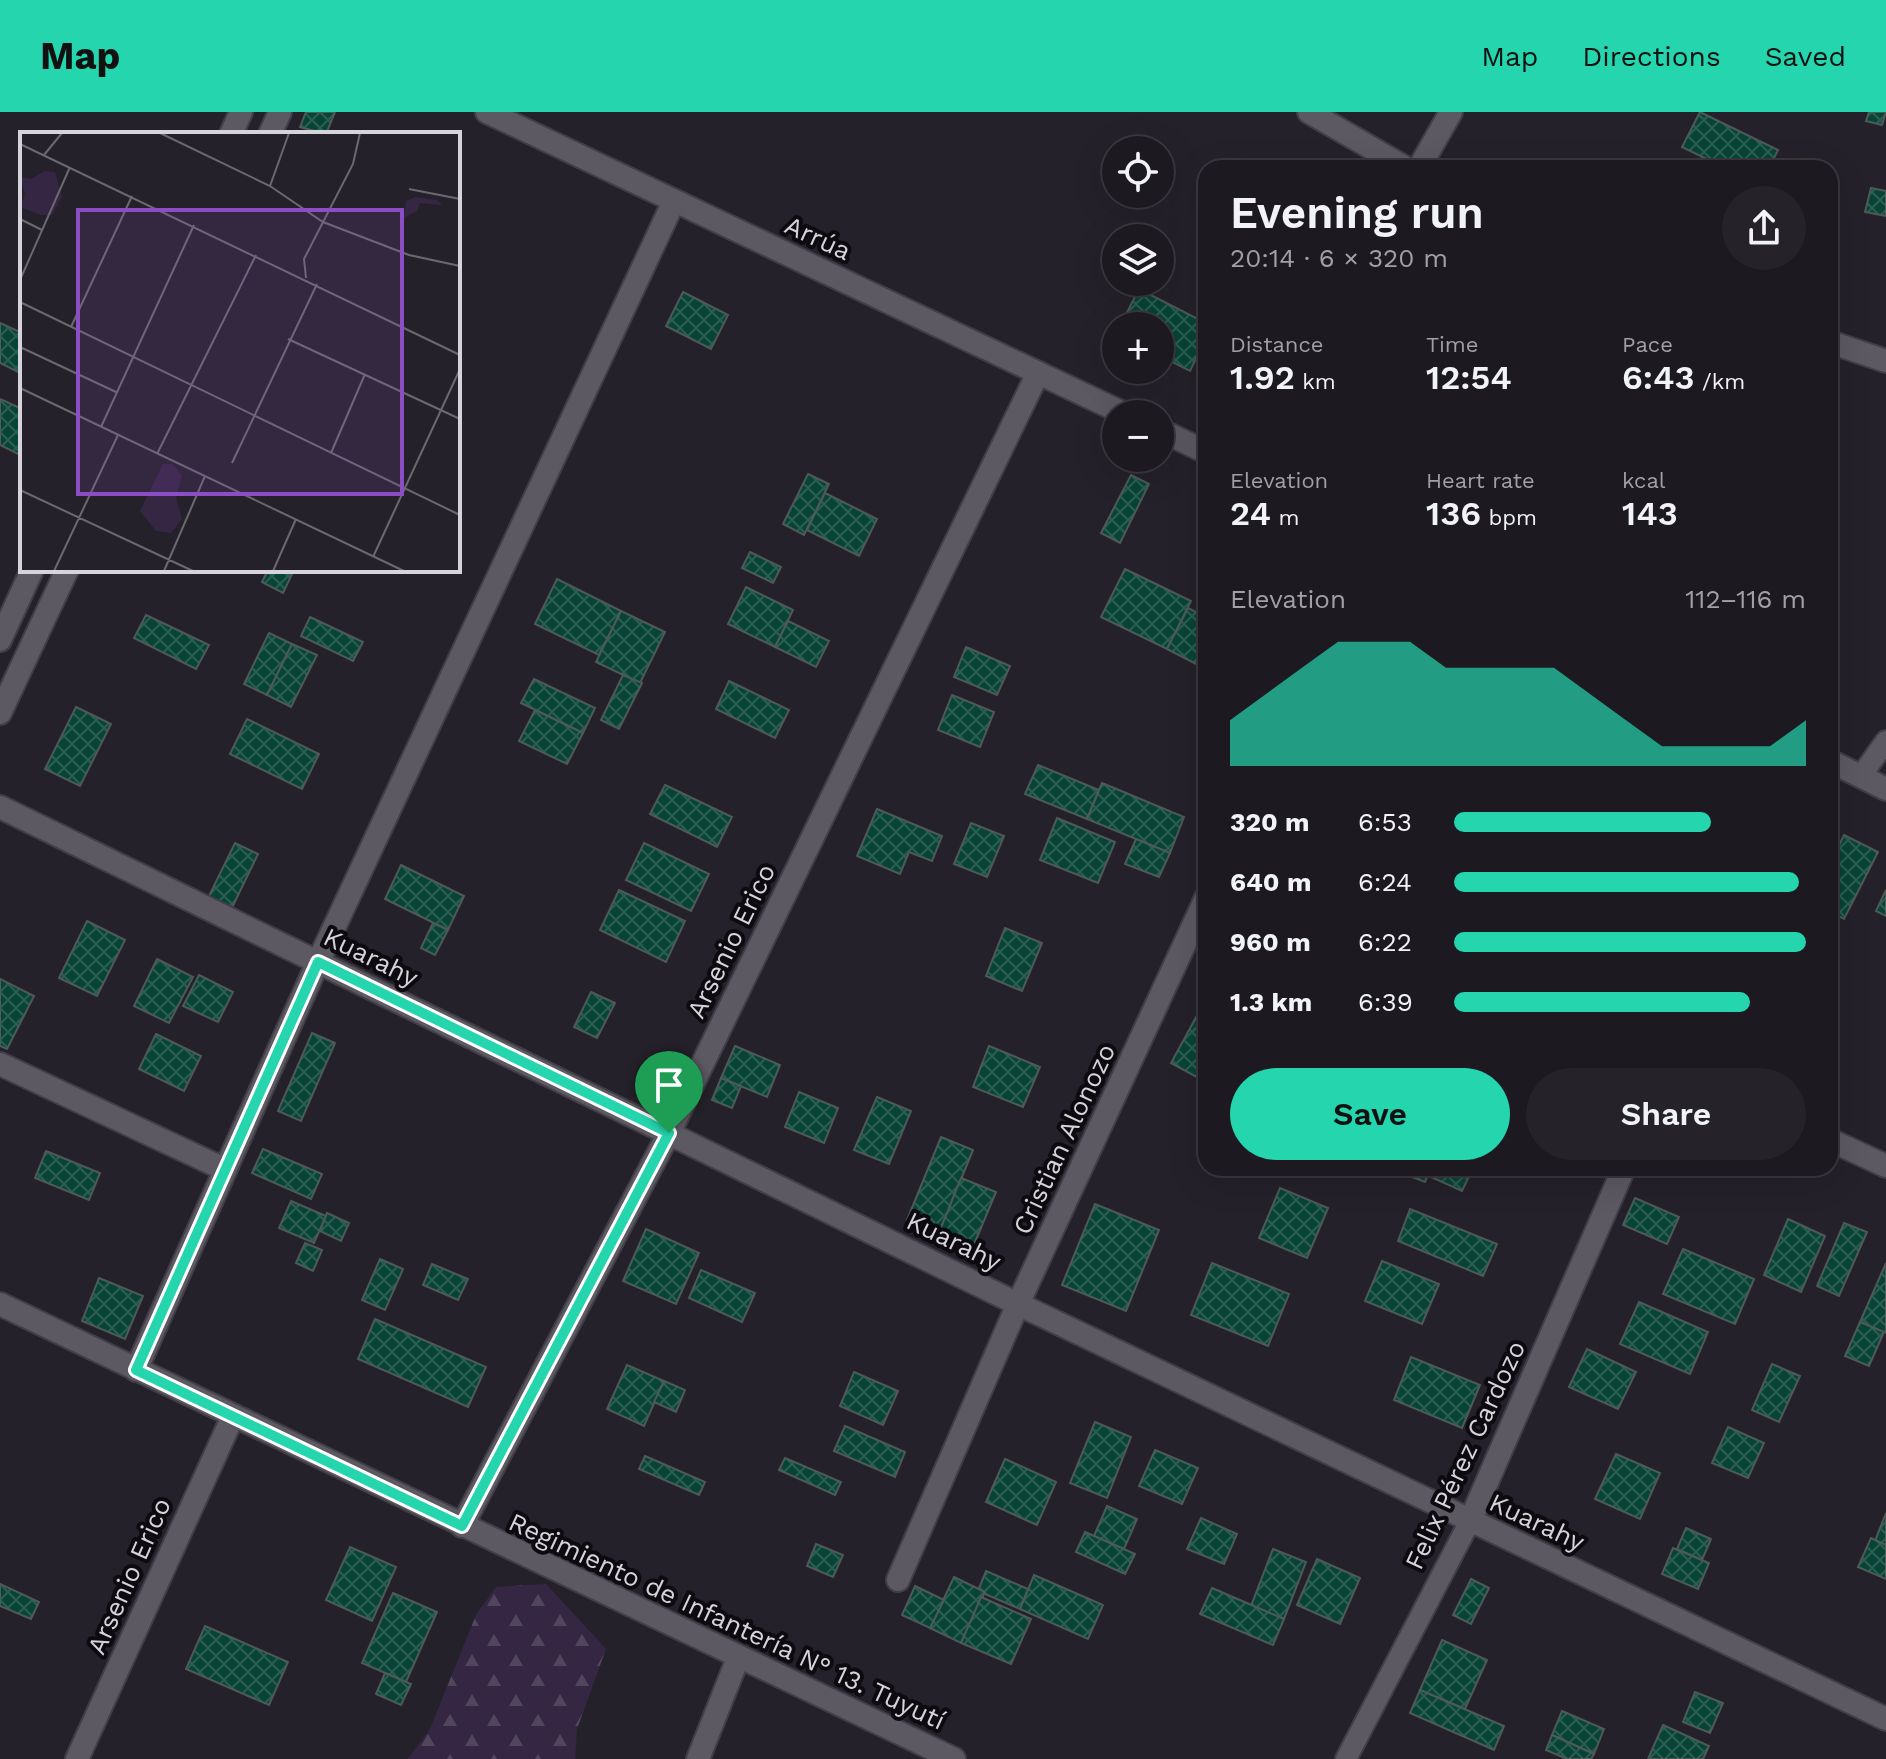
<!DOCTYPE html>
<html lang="en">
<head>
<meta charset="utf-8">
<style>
	:root { --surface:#1c1920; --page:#252229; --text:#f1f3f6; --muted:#a0a0a5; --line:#3a383e; --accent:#25d5ae }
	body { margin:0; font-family:"Work Sans",sans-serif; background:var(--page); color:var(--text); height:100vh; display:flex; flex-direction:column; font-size:30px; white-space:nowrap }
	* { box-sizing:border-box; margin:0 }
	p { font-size:26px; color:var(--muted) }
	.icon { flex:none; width:44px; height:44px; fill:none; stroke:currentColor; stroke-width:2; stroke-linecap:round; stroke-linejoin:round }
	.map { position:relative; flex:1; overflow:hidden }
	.side { position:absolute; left:1198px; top:48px; width:640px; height:1016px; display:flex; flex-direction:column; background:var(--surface); border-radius:24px; box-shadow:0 8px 32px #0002,0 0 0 2px var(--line) }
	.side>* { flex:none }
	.fabs { position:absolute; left:1102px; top:24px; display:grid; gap:16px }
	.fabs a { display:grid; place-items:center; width:72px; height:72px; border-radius:50%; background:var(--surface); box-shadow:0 8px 32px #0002,0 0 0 2px var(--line); font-size:40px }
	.pin { position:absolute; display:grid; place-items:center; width:68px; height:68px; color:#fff; margin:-82px -34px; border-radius:50% 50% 50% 0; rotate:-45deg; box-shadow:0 0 8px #0007 }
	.pin .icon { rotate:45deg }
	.round { display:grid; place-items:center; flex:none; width:84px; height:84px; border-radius:42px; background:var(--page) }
	.overview { display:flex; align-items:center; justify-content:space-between; height:136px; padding:0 32px }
	h1 { font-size:44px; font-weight:600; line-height:60px }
	.metrics { display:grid; grid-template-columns:repeat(3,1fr); gap:12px; height:136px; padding:8px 32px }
	.metrics div { display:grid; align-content:center }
	.metrics b { font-size:34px; font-weight:600 }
	.metrics small { font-size:22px; font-weight:400 }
	.metrics p { font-size:22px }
	.chart { height:224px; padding:16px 32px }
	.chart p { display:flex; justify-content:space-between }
	.chart svg { width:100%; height:144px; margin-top:8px; fill:var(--accent); opacity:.7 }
	.action { display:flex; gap:16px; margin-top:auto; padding:16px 32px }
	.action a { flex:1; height:92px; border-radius:48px; background:var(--accent); color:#111; font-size:32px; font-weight:600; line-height:92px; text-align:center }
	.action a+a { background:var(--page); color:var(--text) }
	ul { padding:0 32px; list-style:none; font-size:26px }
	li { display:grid; grid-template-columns:128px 96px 1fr; align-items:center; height:60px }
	li i { height:20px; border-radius:10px; background:var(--accent) }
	header { display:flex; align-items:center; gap:48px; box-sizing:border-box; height:112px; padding:0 40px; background:var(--accent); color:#111 }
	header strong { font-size:38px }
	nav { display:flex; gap:44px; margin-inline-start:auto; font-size:28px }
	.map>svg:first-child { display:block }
	.forest { fill:url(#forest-firs) }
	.building { fill:url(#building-cross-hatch); stroke:#4d5a56; stroke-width:2 }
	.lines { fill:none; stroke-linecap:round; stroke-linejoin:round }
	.service-casing { stroke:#423e47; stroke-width:24 }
	.minor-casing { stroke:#423e47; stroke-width:26 }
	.tertiary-casing { stroke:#423e47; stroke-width:26 }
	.service { stroke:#5d5963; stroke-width:20 }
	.minor { stroke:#5d5963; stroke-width:22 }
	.tertiary { stroke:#5d5963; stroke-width:22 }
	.route-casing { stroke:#fff; stroke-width:16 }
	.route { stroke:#25d5ae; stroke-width:10 }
	.labels { text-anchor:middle; stroke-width:8; stroke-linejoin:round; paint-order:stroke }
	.street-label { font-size:26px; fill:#d6d3da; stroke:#0d0b10 }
	.inset-road { fill:none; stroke:#6c6870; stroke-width:2 }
	.view { fill:#8d4dc4; fill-opacity:0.15; stroke:#8d4dc4; stroke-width:4 }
	.inset-edge { fill:none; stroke:#d6d3da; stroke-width:4 }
</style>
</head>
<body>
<header>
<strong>Map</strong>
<nav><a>Map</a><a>Directions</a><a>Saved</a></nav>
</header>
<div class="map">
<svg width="1886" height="1647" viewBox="0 0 1886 1647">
	<defs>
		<pattern id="forest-firs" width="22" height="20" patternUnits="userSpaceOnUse" patternTransform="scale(2)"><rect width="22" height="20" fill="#352744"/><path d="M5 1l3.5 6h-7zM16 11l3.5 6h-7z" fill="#52455e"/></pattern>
		<pattern id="building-cross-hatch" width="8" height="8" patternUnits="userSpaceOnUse" patternTransform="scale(2)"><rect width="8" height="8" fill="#084436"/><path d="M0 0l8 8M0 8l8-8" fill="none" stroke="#2b5e52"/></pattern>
	</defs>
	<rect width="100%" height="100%" fill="#25212a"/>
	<!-- forest -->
	<path class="forest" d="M 546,1472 L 606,1537 L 577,1617 L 575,1647 L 408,1647 L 430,1617 L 476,1503 L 496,1475 Z"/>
	<!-- building -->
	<g class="building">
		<path d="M 306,0 L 335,0 L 326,22 L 300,15 Z"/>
		<path d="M 1700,0 L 1778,38 L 1769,56 L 1725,56 L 1682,35 Z"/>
		<path d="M 1869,0 L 1886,0 L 1882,13 L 1866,9 Z"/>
		<path d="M 1871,76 L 1886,79 L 1886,104 L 1865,100 Z"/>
		<path d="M 1139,177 L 1206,211 L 1206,226 L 1190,259 L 1160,244 L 1160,214 L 1120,214 Z"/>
		<path d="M 683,180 L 728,203 L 711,237 L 666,214 Z"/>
		<path d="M 0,211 L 22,221 L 22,262 L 0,251 Z"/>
		<path d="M 0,287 L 22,297 L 22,344 L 0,333 Z"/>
		<path d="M 808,362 L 829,372 L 804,423 L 783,412 Z"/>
		<path d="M 1131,363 L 1149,372 L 1120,431 L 1101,421 Z"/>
		<path d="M 825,381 L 877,407 L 859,444 L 807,418 Z"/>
		<path d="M 750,440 L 781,455 L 773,471 L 742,456 Z"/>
		<path d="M 1125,457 L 1191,489 L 1167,537 L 1101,505 Z"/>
		<path d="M 268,458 L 294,458 L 283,481 L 262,470 Z"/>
		<path d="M 557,467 L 621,499 L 599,543 L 535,512 Z"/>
		<path d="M 1206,472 L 1206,489 L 1199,486 Z"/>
		<path d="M 746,475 L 793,498 L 775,535 L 728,512 Z"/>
		<path d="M 1188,496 L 1206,505 L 1206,557 L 1167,537 Z"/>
		<path d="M 621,499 L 665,520 L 640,571 L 596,550 Z"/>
		<path d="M 146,503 L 209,533 L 196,557 L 134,526 Z"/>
		<path d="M 310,505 L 363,530 L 353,549 L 301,524 Z"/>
		<path d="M 788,509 L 829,529 L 816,555 L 775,535 Z"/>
		<path d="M 269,521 L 292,532 L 267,583 L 244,572 Z"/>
		<path d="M 292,532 L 317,543 L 291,595 L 267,583 Z"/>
		<path d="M 966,535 L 1010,554 L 997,583 L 954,565 Z"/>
		<path d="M 623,563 L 642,571 L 619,617 L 601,608 Z"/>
		<path d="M 534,567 L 595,596 L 583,621 L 521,591 Z"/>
		<path d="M 729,569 L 789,598 L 775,626 L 716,597 Z"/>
		<path d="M 952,583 L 994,600 L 980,635 L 938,618 Z"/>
		<path d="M 76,595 L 111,612 L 80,674 L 45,657 Z"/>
		<path d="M 535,598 L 583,621 L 567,652 L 519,629 Z"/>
		<path d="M 247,607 L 319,642 L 302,677 L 230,642 Z"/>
		<path d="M 1038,653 L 1099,678 L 1087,707 L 1025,682 Z"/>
		<path d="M 1102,671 L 1184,705 L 1170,741 L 1087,707 Z"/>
		<path d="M 665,673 L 732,705 L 717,735 L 650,702 Z"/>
		<path d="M 877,697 L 942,724 L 932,749 L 909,740 L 900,762 L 857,744 Z"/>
		<path d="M 1057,706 L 1115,730 L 1098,771 L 1040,748 Z"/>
		<path d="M 971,711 L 1004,724 L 987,765 L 954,752 Z"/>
		<path d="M 1844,723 L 1878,740 L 1844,807 L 1830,800 L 1830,752 Z"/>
		<path d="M 1136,727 L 1170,741 L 1159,765 L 1125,752 Z"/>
		<path d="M 235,731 L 258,742 L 230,800 L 207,788 Z"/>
		<path d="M 644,731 L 709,762 L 691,799 L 626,768 Z"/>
		<path d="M 401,753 L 464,784 L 448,818 L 385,787 Z"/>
		<path d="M 619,778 L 685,809 L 666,850 L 600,818 Z"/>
		<path d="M 1886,778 L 1886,804 L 1876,799 Z"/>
		<path d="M 87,809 L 125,828 L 97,884 L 59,866 Z"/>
		<path d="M 433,811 L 448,818 L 435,843 L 421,836 Z"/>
		<path d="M 1005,816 L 1042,831 L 1022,879 L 986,864 Z"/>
		<path d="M 157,847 L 193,865 L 169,911 L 134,894 Z"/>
		<path d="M 199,863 L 233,880 L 218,910 L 183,894 Z"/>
		<path d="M 0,867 L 34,884 L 7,937 L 0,934 Z"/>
		<path d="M 591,880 L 615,891 L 597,926 L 574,915 Z"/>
		<path d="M 1200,898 L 1206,901 L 1206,970 L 1171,951 Z"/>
		<path d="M 312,921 L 335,931 L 301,1009 L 278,999 Z"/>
		<path d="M 156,922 L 201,944 L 184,979 L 139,957 Z"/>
		<path d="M 735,934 L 780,953 L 767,985 L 721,966 Z"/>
		<path d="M 989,934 L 1040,955 L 1023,995 L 973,975 Z"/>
		<path d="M 721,966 L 741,974 L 732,996 L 712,988 Z"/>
		<path d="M 799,980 L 838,996 L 824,1031 L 785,1015 Z"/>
		<path d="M 877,985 L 911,999 L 889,1052 L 854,1038 Z"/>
		<path d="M 941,1025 L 973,1038 L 939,1121 L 907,1108 Z"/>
		<path d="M 263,1037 L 322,1062 L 311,1087 L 252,1061 Z"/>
		<path d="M 46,1039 L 100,1061 L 89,1088 L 35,1066 Z"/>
		<path d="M 1389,1056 L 1431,1056 L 1425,1070 Z"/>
		<path d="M 1436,1056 L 1473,1056 L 1462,1079 L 1431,1065 Z"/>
		<path d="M 961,1066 L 996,1080 L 973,1135 L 939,1121 Z"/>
		<path d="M 1280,1076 L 1328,1096 L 1307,1146 L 1259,1126 Z"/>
		<path d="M 1635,1086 L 1679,1105 L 1667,1132 L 1623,1113 Z"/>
		<path d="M 291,1089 L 326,1104 L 314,1131 L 279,1116 Z"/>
		<path d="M 1095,1092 L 1159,1118 L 1126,1199 L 1062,1173 Z"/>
		<path d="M 1410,1097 L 1497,1132 L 1483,1164 L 1398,1129 Z"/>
		<path d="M 327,1101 L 349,1111 L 341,1129 L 320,1119 Z"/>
		<path d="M 1788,1107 L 1825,1124 L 1801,1180 L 1764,1163 Z"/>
		<path d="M 1844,1111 L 1867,1120 L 1839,1184 L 1817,1174 Z"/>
		<path d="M 646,1117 L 699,1141 L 676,1192 L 623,1169 Z"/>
		<path d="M 305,1131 L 322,1138 L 313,1159 L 296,1151 Z"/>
		<path d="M 1683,1137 L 1754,1167 L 1735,1212 L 1663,1182 Z"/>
		<path d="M 380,1147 L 403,1157 L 385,1198 L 362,1188 Z"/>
		<path d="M 1382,1149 L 1439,1172 L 1422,1212 L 1365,1189 Z"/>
		<path d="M 1212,1151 L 1289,1182 L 1268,1234 L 1191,1203 Z"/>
		<path d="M 1886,1151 L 1886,1221 L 1860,1210 Z"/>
		<path d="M 432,1152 L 468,1167 L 458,1188 L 423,1173 Z"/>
		<path d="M 701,1158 L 755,1181 L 742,1210 L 689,1186 Z"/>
		<path d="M 99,1166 L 143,1184 L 125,1227 L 82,1209 Z"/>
		<path d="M 1639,1190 L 1708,1220 L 1690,1262 L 1620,1232 Z"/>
		<path d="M 375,1207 L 486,1255 L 468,1295 L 358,1247 Z"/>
		<path d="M 1860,1210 L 1884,1220 L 1869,1254 L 1845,1244 Z"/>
		<path d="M 1587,1237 L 1636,1260 L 1618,1297 L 1569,1275 Z"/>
		<path d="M 1411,1245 L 1480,1273 L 1462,1316 L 1394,1288 Z"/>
		<path d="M 1772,1252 L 1800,1264 L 1779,1310 L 1752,1298 Z"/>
		<path d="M 627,1253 L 664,1269 L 644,1314 L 607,1297 Z"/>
		<path d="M 854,1260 L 898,1279 L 883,1313 L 840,1294 Z"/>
		<path d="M 664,1269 L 685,1278 L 676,1300 L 654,1290 Z"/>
		<path d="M 1095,1310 L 1131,1325 L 1107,1386 L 1070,1371 Z"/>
		<path d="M 845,1314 L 905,1340 L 895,1365 L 834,1339 Z"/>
		<path d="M 1728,1315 L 1764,1331 L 1748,1366 L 1712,1351 Z"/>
		<path d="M 1155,1338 L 1198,1356 L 1182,1392 L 1139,1374 Z"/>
		<path d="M 1616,1342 L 1660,1361 L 1640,1407 L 1595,1387 Z"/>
		<path d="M 645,1344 L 705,1370 L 699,1383 L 639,1357 Z"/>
		<path d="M 785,1346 L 841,1370 L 835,1383 L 779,1358 Z"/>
		<path d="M 1005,1347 L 1056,1370 L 1037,1413 L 986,1390 Z"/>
		<path d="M 1107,1394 L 1137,1407 L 1124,1437 L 1094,1424 Z"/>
		<path d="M 1886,1401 L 1886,1434 L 1875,1429 Z"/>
		<path d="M 1201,1406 L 1237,1422 L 1224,1452 L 1187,1437 Z"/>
		<path d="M 1686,1416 L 1711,1427 L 1702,1448 L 1677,1437 Z"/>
		<path d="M 1085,1420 L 1135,1442 L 1125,1462 L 1076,1440 Z"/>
		<path d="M 1871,1426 L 1886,1433 L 1886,1467 L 1858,1455 Z"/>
		<path d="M 816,1432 L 843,1443 L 833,1465 L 807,1454 Z"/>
		<path d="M 350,1435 L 396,1455 L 372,1509 L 326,1488 Z"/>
		<path d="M 1673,1436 L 1709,1451 L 1698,1477 L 1662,1462 Z"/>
		<path d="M 1273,1437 L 1306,1450 L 1284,1507 L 1251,1494 Z"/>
		<path d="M 1317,1447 L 1360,1466 L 1340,1512 L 1297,1493 Z"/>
		<path d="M 986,1459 L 1028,1477 L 1020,1497 L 978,1479 Z"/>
		<path d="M 1034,1463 L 1103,1493 L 1088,1527 L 1020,1497 Z"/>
		<path d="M 954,1465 L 985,1480 L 961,1531 L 930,1516 Z"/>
		<path d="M 1471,1467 L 1489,1476 L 1471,1512 L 1453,1503 Z"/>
		<path d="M 0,1472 L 39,1490 L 31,1507 L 0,1494 Z"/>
		<path d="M 915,1474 L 944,1488 L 930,1516 L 902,1503 Z"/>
		<path d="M 1212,1476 L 1284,1507 L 1273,1533 L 1200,1502 Z"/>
		<path d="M 393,1481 L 437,1500 L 406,1570 L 362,1551 Z"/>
		<path d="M 981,1485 L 1031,1507 L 1011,1552 L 961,1531 Z"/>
		<path d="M 205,1514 L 288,1550 L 269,1593 L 186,1557 Z"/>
		<path d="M 1442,1528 L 1487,1548 L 1465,1597 L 1420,1578 Z"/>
		<path d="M 385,1561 L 411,1572 L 401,1593 L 376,1582 Z"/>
		<path d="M 1420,1578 L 1504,1614 L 1494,1638 L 1410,1601 Z"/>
		<path d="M 1695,1580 L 1723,1591 L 1710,1621 L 1683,1610 Z"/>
		<path d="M 1562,1599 L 1604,1617 L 1594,1642 L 1552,1623 Z"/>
		<path d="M 1663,1613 L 1709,1634 L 1703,1647 L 1648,1647 Z"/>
		<path d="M 1552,1623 L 1594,1642 L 1591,1647 L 1567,1647 L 1546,1638 Z"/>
	</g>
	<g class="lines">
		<!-- service casing -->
		<g class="service-casing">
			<g id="service">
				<path d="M 1861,664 L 1886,629"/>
				<path d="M 1346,1647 L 1470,1409"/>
			</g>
		</g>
		<!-- minor casing -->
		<g class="minor-casing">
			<g id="minor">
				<path d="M 487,0 L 1125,302"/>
				<path d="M 1309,0 L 1406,56"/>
				<path d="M 231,22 L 241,0"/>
				<path d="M 270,22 L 280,0"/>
				<path d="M 1419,56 L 1451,0"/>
				<path d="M 1830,230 L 1886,249"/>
				<path d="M 1160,318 L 1206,340"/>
				<path d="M 0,528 L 32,458"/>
				<path d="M 0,601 L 67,458"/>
				<path d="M 1830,649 L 1886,677"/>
				<path d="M 0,952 L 224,1057"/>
				<path d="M 1830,1028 L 1886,1054"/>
				<path d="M 0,1192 L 954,1647"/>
				<path d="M 136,1258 L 318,850 L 674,89"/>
				<path d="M 1470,1409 L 1624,1056"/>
				<path d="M 462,1414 L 669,1021 L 1038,261"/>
				<path d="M 898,1468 L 1018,1192 L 1206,786"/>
				<path d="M 77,1647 L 233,1304"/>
				<path d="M 698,1647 L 738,1546"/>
			</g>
		</g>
		<!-- tertiary casing -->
		<g class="tertiary-casing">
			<path id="tertiary" d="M 0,695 L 1018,1192 L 1886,1607"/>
		</g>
		<!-- service -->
		<use href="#service" class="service"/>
		<!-- minor -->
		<use href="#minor" class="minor"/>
		<!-- tertiary -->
		<use href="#tertiary" class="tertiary"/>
	</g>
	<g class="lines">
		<!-- route casing -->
		<g class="route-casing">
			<path id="route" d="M 318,850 L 669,1021 L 462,1414 L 136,1258 Z"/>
		</g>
		<!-- route -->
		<use href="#route" class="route"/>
	</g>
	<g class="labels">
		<!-- street labels -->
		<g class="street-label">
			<text transform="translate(818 126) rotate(25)" y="9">Arrúa</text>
			<text transform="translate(731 829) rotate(-64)" y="9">Arsenio Erico</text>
			<text transform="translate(371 845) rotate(26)" y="9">Kuarahy</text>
			<text transform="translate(1064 1027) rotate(-65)" y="9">Cristian Alonozo</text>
			<text transform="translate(954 1129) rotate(26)" y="9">Kuarahy</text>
			<text transform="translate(1465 1343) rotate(-65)" y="9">Felix Pérez Cardozo</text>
			<text transform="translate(1537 1410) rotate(25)" y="9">Kuarahy</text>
			<text transform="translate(129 1464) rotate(-66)" y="9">Arsenio Erico</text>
			<text transform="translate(727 1509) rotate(25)" y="9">Regimiento de Infantería N° 13. Tuyutí</text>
		</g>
	</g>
	<!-- overview -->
	<g transform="translate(20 20)">
		<rect width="440" height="440" fill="#25212a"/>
		<path d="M 25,39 L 35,40 L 42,65 L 32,83 L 21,83 L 0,75 L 5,63 L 0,45 L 11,47 ZM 395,65 L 417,68 L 422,73 L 400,71 L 397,79 L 384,86 L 386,69 ZM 143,332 L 152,332 L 162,343 L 156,366 L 162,387 L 151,401 L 136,399 L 120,379 Z" fill="#352744"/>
		<path class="inset-road" d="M 140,1 L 250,54 L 303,90 L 389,123 L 440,134M 0,12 L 440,223M 24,23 L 42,1M 250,54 L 269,1M 389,57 L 440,67M 0,87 L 22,98M 286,146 L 284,127 L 333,32 L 340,1M 0,148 L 50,35M 0,170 L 440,383M 51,195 L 112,64M 268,207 L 440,287M 0,215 L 96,260M 0,256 L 384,439M 81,295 L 174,93M 311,321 L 345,242M 137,322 L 236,123M 212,331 L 297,152M 0,358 L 173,439M 353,425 L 440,237M 34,439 L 98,303M 144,439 L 185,344M 253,439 L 276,387"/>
		<path class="view" d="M 58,78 L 382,78 L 382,362 L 58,362 Z"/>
		<rect width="440" height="440" class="inset-edge"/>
	</g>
</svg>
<div class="fabs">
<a><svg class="icon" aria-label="locate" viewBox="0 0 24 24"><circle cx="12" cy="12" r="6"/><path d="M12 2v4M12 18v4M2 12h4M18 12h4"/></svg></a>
<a><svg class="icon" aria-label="layers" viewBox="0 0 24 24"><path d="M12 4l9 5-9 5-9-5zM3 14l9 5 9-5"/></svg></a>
<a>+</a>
<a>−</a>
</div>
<div class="pin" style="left:669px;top:1021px;background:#1e9e55"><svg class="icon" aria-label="arrive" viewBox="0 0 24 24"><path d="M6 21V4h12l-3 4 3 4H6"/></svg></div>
<section class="side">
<div class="overview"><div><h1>Evening run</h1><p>20:14 · 6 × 320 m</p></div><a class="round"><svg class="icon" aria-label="share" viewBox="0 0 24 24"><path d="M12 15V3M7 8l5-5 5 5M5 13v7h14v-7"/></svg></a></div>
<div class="metrics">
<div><p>Distance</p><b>1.92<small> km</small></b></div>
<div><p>Time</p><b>12:54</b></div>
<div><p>Pace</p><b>6:43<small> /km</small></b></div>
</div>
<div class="metrics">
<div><p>Elevation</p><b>24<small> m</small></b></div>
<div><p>Heart rate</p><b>136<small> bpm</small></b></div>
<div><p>kcal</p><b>143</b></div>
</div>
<div class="chart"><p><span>Elevation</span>112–116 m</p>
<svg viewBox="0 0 160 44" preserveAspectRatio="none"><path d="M0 44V30L10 22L20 14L30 6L40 6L50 6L60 14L70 14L80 14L90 14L100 22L110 30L120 38L130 38L140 38L150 38L160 30V44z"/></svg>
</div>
<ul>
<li><b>320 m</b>6:53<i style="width:73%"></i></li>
<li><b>640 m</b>6:24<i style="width:98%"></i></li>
<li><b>960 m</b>6:22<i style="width:100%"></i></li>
<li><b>1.3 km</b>6:39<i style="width:84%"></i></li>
</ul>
<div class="action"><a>Save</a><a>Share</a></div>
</section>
</div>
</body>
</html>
